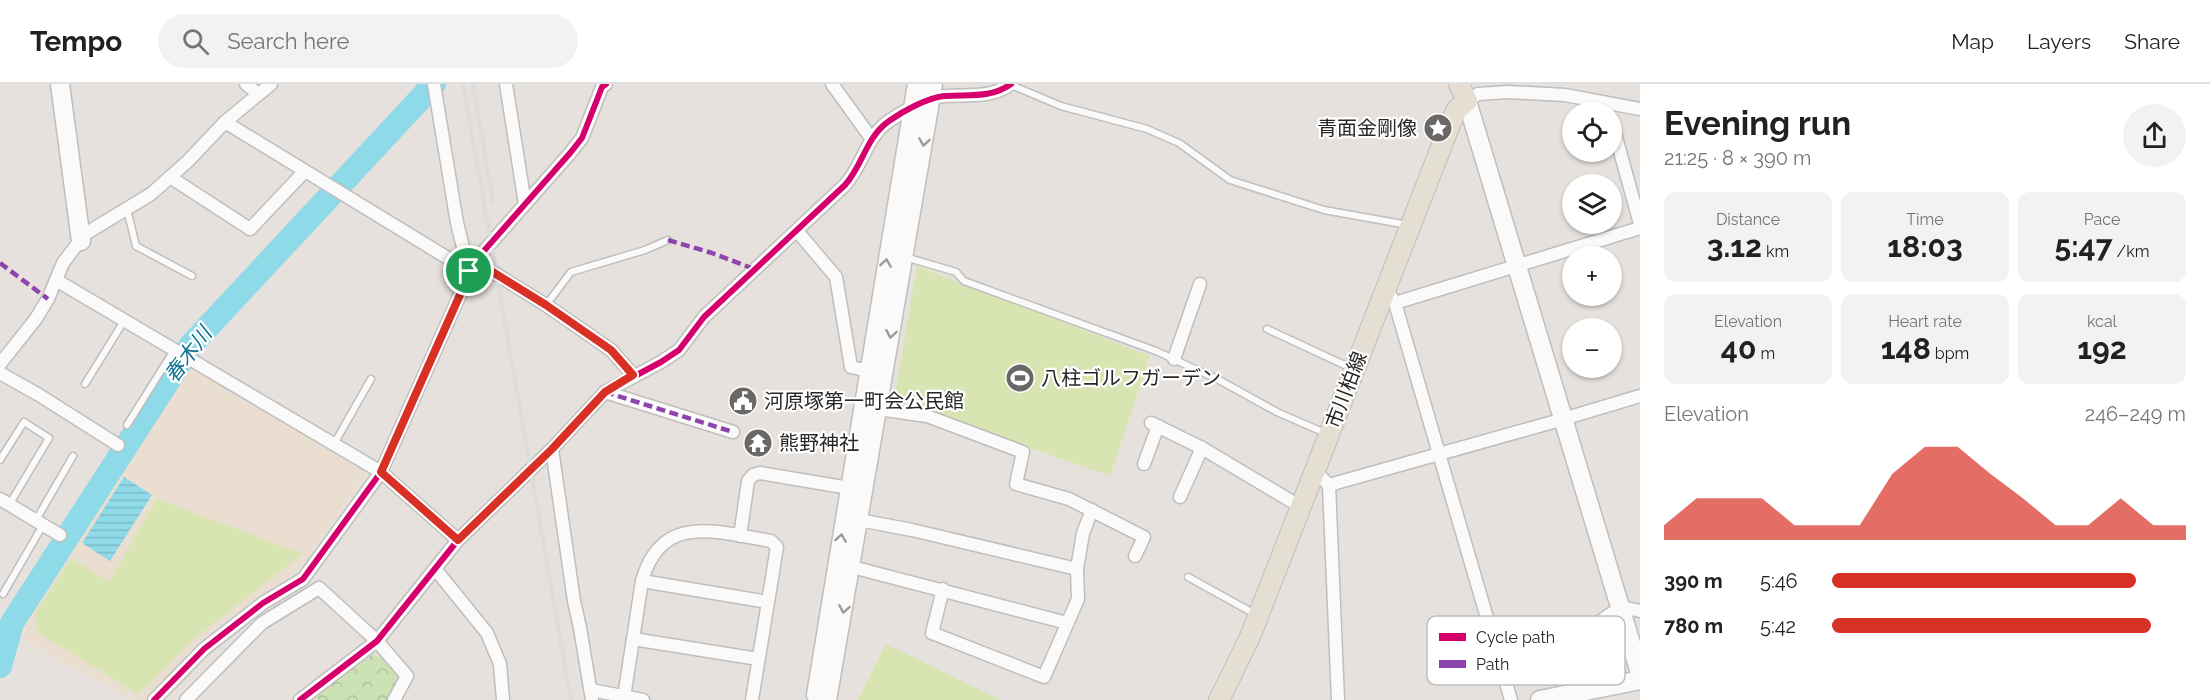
<!DOCTYPE html>
<html lang="en">
<head>
<meta charset="utf-8">
<style>
	:root { --surface:#fff; --page:#f2f2f2; --text:#202124; --muted:#757577; --line:#e0e0e0; --accent:#d93025 }
	body { margin:0; font-family:Raleway,"Noto Sans JP",sans-serif; background:var(--page); color:var(--text); height:100vh; display:flex; flex-direction:column; font-size:22px; white-space:nowrap }
	* { box-sizing:border-box; margin:0 }
	p { font-size:20px; color:var(--muted) }
	.icon { flex:none; width:33px; height:33px; fill:none; stroke:currentColor; stroke-width:2; stroke-linecap:round; stroke-linejoin:round }
	.map { position:relative; flex:1; overflow:hidden }
	.sheet { display:flex; flex-direction:column; background:var(--surface); width:570px }
	.sheet>* { flex:none }
	.controls { position:absolute; left:1562px; top:18px; display:grid; gap:12px }
	.controls a { display:grid; place-items:center; width:60px; height:60px; border-radius:50%; background:var(--surface); box-shadow:0 2px 4px #0004; font-size:30px }
	.pin { position:absolute; display:grid; place-items:center; width:51px; height:51px; color:#fff; margin:-26px; border:3px solid #fff; border-radius:50%; box-shadow:0 2px 6px #0007 }
	.round { display:grid; place-items:center; flex:none; width:63px; height:63px; border-radius:32px; background:var(--page) }
	.summary { display:flex; align-items:center; justify-content:space-between; height:102px; padding:0 24px }
	h1 { font-size:33px; font-weight:700; line-height:45px }
	.figures { display:grid; grid-template-columns:repeat(3,1fr); gap:9px; height:102px; padding:6px 24px }
	.figures div { display:grid; align-content:center; border-radius:12px; background:var(--page); text-align:center }
	.figures b { font-size:30px; font-weight:700 }
	.figures small { font-size:16px; font-weight:400 }
	.figures p { font-size:16px }
	.chart { height:168px; padding:12px 24px }
	.chart p { display:flex; justify-content:space-between }
	.chart svg { width:100%; height:108px; margin-top:6px; fill:var(--accent); opacity:.7 }
	ul { padding:0 24px; list-style:none; font-size:20px }
	li { display:grid; grid-template-columns:96px 72px 1fr; align-items:center; height:45px }
	li i { height:15px; border-radius:8px; background:var(--accent) }
	header { display:flex; align-items:center; gap:36px; box-sizing:border-box; height:84px; padding:0 30px; background:var(--surface); border-bottom:2px solid var(--line) }
	header strong { font-size:28px }
	nav { display:flex; gap:33px; margin-inline-start:auto; font-size:21px }
	.search { width:420px; height:54px; background:var(--page); display:flex; align-items:center; gap:15px; box-sizing:border-box; padding:0 21px; border-radius:33px; color:var(--muted); font-size:22px }
	main { display:flex; flex:1; min-height:0 }
	.map>svg:first-child { display:block }
	.education { fill:#e9ded0 }
	.park { fill:url(#park-crowns) }
	.pitch { fill:#d8e5b2 }
	.water { fill:url(#water-rules) }
	.lines { fill:none; stroke-linecap:round; stroke-linejoin:round }
	.river { stroke:#8fdae8; stroke-width:24 }
	.lane-casing { stroke:#bfbebe; stroke-width:9 }
	.street-casing { stroke:#bfbebe; stroke-width:15 }
	.secondary-casing { stroke:#bfbebe; stroke-width:21 }
	.primary-casing { stroke:#bfbdbb; stroke-width:22 }
	.lane { stroke:#fbfafa; stroke-width:6 }
	.street { stroke:#fbfafa; stroke-width:12 }
	.secondary { stroke:#fbfafa; stroke-width:18 }
	.primary { stroke:#e5ded2; stroke-width:20 }
	.rail { stroke:#dcdcdd; stroke-width:4 }
	.quiet { stroke:#8e44ad; stroke-width:4.5; stroke-dasharray:9 4.5; stroke-linecap:butt }
	.cycleway-casing { stroke:#fff; stroke-width:10 }
	.cycleway { stroke:#d6006c; stroke-width:6 }
	.oneway { stroke:#9c9b9b }
	.route-casing { stroke:#fff; stroke-width:12 }
	.route { stroke:#d93025; stroke-width:8 }
	.labels { text-anchor:middle; stroke-width:4.5; stroke-linejoin:round; paint-order:stroke }
	.poi-label { font-size:20px; fill:#272727; stroke:#fff; text-anchor:start }
	.street-label { font-size:20px; fill:#272727; stroke:#fff }
	.water-label { font-size:21px; font-style:italic; fill:#0e7394; stroke:#fff }
	.key { fill:#fff; stroke:#bebebe; stroke-width:1.5 }
	.key-label { font-size:16px; fill:#272727 }
</style>
</head>
<body>
<header>
<strong>Tempo</strong>
<div class="search"><svg class="icon" aria-label="search" viewBox="0 0 24 24"><circle cx="10" cy="10" r="6"/><path d="M15 15l6 6"/></svg>Search here</div>
<nav><a>Map</a><a>Layers</a><a>Share</a></nav>
</header>
<main>
<div class="map">
<svg width="1640" height="616" viewBox="0 0 1640 616">
	<defs>
		<pattern id="park-crowns" width="20" height="18" patternUnits="userSpaceOnUse" patternTransform="scale(1.5)"><rect width="20" height="18" fill="#cce1b4"/><path d="M2 6a3 3 0 1 1 6 0M12 15a3 3 0 1 1 6 0" fill="none" stroke="#afc19b"/></pattern>
		<pattern id="water-rules" width="6" height="5" patternUnits="userSpaceOnUse" patternTransform="scale(1.5)"><rect width="6" height="5" fill="#8fdae8"/><path d="M0 2.5h6" fill="none" stroke="#7bbbc7"/></pattern>
	</defs>
	<rect width="100%" height="100%" fill="#e6e1dc"/>
	<!-- education -->
	<path class="education" d="M 191,282 L 367,390 L 295,490 L 256,514 L 197,558 L 147,616 L 131,616 L 22,555 L 31,531 L 120,386 Z"/>
	<!-- park -->
	<path class="park" d="M 372,571 L 380,573 L 401,592 L 390,616 L 319,616 L 314,613 Z"/>
	<!-- pitch -->
	<g class="pitch">
		<path d="M 917,182 L 1150,272 L 1110,392 L 894,316 Z"/>
		<path d="M 157,415 L 303,470 L 195,554 L 138,610 L 37,548 L 35,530 L 71,474 L 109,498 Z"/>
		<path d="M 886,560 L 1001,616 L 858,616 Z"/>
	</g>
	<!-- water -->
	<path class="water" d="M 124,393 L 152,411 L 110,477 L 82,459 Z"/>
	<g class="lines">
		<!-- river -->
		<path class="river" d="M 0,582 L 12,539 L 192,260 L 434,0"/>
		<!-- lane casing -->
		<g class="lane-casing">
			<g id="lane">
				<path d="M 1011,1 L 1061,22 L 1147,45 L 1179,59 L 1230,96 L 1324,126 L 1408,141"/>
				<path d="M 127,125 L 136,162 L 192,192"/>
				<path d="M 905,173 L 956,188 L 964,197 L 1156,267 L 1219,296 L 1277,328 L 1325,349"/>
				<path d="M 546,221 L 571,188 L 645,166 L 668,156"/>
				<path d="M 1267,245 L 1351,284"/>
				<path d="M 85,300 L 124,237"/>
				<path d="M 127,341 L 174,266"/>
				<path d="M 334,360 L 371,295"/>
				<path d="M 0,376 L 24,338 L 49,354 L 9,421"/>
				<path d="M 36,436 L 73,372"/>
				<path d="M 1188,493 L 1255,530"/>
				<path d="M 3,510 L 43,441"/>
			</g>
		</g>
		<!-- street casing -->
		<g class="street-casing">
			<g id="street">
				<path d="M 246,0 L 258,10"/>
				<path d="M 434,0 L 457,139 L 469,187"/>
				<path d="M 506,0 L 525,120"/>
				<path d="M 832,0 L 871,54"/>
				<path d="M 1467,17 L 1478,10 L 1508,8 L 1565,11 L 1640,25"/>
				<path d="M 1611,35 L 1640,140"/>
				<path d="M 225,38 L 469,187"/>
				<path d="M 170,93 L 250,145 L 305,87"/>
				<path d="M 797,147 L 836,193 L 851,283 L 869,287"/>
				<path d="M 475,177 L 546,221 L 611,266 L 633,291"/>
				<path d="M 56,196 L 381,388 L 458,456"/>
				<path d="M 1386,204 L 1395,219 L 1511,616"/>
				<path d="M 1395,219 L 1640,144"/>
				<path d="M 1174,275 L 1200,200"/>
				<path d="M 0,280 L 35,236 L 48,215 L 63,179 L 85,150 L 151,110 L 188,77 L 225,38 L 271,0"/>
				<path d="M 0,289 L 39,311 L 118,361"/>
				<path d="M 605,308 L 733,348"/>
				<path d="M 878,325 L 927,332 L 1023,368 L 1016,400 L 1069,415 L 1144,453 L 1135,472"/>
				<path d="M 1151,339 L 1202,364 L 1301,423"/>
				<path d="M 552,365 L 574,517 L 580,544 L 592,616"/>
				<path d="M 1144,380 L 1158,342"/>
				<path d="M 1315,387 L 1329,401 L 1553,338 L 1640,312"/>
				<path d="M 1329,401 L 1338,616"/>
				<path d="M 1180,413 L 1202,364"/>
				<path d="M 0,415 L 60,451"/>
				<path d="M 859,436 L 912,446 L 1077,485 L 1078,515 L 1044,593 L 932,549 L 943,505"/>
				<path d="M 740,452 L 748,397 L 753,391 L 760,389 L 849,404"/>
				<path d="M 852,483 L 1067,539"/>
				<path d="M 1077,485 L 1083,449 L 1092,426"/>
				<path d="M 436,486 L 487,549 L 500,580 L 503,616"/>
				<path d="M 642,497 L 768,518"/>
				<path d="M 633,555 L 758,575"/>
				<path d="M 591,606 L 643,616"/>
				<path d="M 1586,606 L 1577,558 L 1583,549 L 1621,523 L 1640,527"/>
				<path d="M 624,613 L 642,497 C 661,428 717,448 771,457 L 777,463 L 752,616"/>
				<path d="M 154,616 L 204,565 L 263,519 L 303,495 L 381,388 L 475,177 L 571,68 L 582,54 L 602,3 L 606,0"/>
				<path d="M 186,616 L 262,539 L 319,504 L 377,557 L 407,592 L 394,616"/>
				<path d="M 300,616 L 377,557 L 458,456 L 552,365 L 605,308 L 661,278 L 679,266 L 704,233 L 845,101 C 863,81 866,53 889,37 C 903,27 927,14 944,12 C 968,10 990,15 1011,0"/>
			</g>
		</g>
		<!-- secondary casing -->
		<g class="secondary-casing">
			<g id="secondary">
				<path d="M 60,0 L 81,157"/>
				<path d="M 1467,17 L 1640,589"/>
				<path d="M 816,611 L 917,0"/>
				<path d="M 827,616 L 933,0"/>
				<path d="M 1540,616 L 1640,596"/>
			</g>
		</g>
		<!-- primary casing -->
		<g class="primary-casing">
			<path id="primary" d="M 1219,616 L 1250,553 L 1451,38 L 1457,25 L 1467,17 L 1459,0"/>
		</g>
		<!-- lane -->
		<use href="#lane" class="lane"/>
		<!-- street -->
		<use href="#street" class="street"/>
		<!-- secondary -->
		<use href="#secondary" class="secondary"/>
		<!-- primary -->
		<use href="#primary" class="primary"/>
		<!-- rail -->
		<g class="rail">
			<path d="M 463,0 L 571,616"/>
			<path d="M 473,0 L 493,118"/>
		</g>
		<!-- quiet -->
		<g class="quiet">
			<path d="M 668,156 L 712,169 L 754,185"/>
			<path d="M 0,179 L 48,215"/>
			<path d="M 605,308 L 733,348"/>
		</g>
		<!-- cycleway casing -->
		<g class="cycleway-casing">
			<g id="cycleway">
				<path d="M 154,616 L 204,565 L 263,519 L 303,495 L 381,388 L 475,177 L 571,68 L 582,54 L 602,3 L 606,0"/>
				<path d="M 300,616 L 377,557 L 458,456 L 552,365 L 605,308 L 661,278 L 679,266 L 704,233 L 845,101 C 863,81 866,53 889,37 C 903,27 927,14 944,12 C 968,10 990,15 1011,0"/>
			</g>
		</g>
		<!-- cycleway -->
		<use href="#cycleway" class="cycleway"/>
	</g>
	<!-- one-way arrows -->
	<defs><path id="oneway-chevron" d="M-2-3.5L2.5 0L-2 3.5" fill="none" stroke-width="1.6" stroke-linecap="round" stroke-linejoin="round" transform="scale(1.5)"/></defs>
	<g class="oneway">
		<use href="#oneway-chevron" transform="translate(924 58) rotate(99)"/>
		<use href="#oneway-chevron" transform="translate(886 179) rotate(-81)"/>
		<use href="#oneway-chevron" transform="translate(891 250) rotate(100)"/>
		<use href="#oneway-chevron" transform="translate(841 454) rotate(-81)"/>
		<use href="#oneway-chevron" transform="translate(844 525) rotate(100)"/>
	</g>
	<g class="lines">
		<!-- route casing -->
		<g class="route-casing">
			<path id="route" d="M 475,177 L 546,221 L 611,266 L 633,291 L 605,308 L 552,365 L 458,456 L 381,388 Z"/>
		</g>
		<!-- route -->
		<use href="#route" class="route"/>
	</g>
	<!-- icons -->
	<defs>
		<g id="sight-disc" transform="scale(1.5)"><circle r="9.5" fill="#6a6866" stroke="#fff"/><path d="M0-6L1.8-2.2L6-1.7L2.9 1.2L3.7 5.4L0 3.3L-3.7 5.4L-2.9 1.2L-6-1.7L-1.8-2.2Z" fill="#fff"/></g>
		<g id="stadium-disc" transform="scale(1.5)"><circle r="9.5" fill="#6a6866" stroke="#fff"/><path d="M0-5a6.5 5 0 1 0 0 10a6.5 5 0 1 0 0-10ZM-3.5-1.8h7v3.6h-7Z" fill="#fff"/></g>
		<g id="civic-disc" transform="scale(1.5)"><circle r="9.5" fill="#6a6866" stroke="#fff"/><path d="M-.6-6.5H3V-4.5H.6V-3L4-1V1h2V6H-6V1h2V-1L-.6-3ZM-1.2 2.5V6h2.4V2.5Z" fill="#fff"/></g>
		<g id="temple-disc" transform="scale(1.5)"><circle r="9.5" fill="#6a6866" stroke="#fff"/><path d="M0-6L5-2H3V0L6.5 2.5H4V6H1.5V3h-3V6H-4V2.5H-6.5L-3 0V-2H-5Z" fill="#fff"/></g>
	</defs>
	<g fill-rule="evenodd">
		<use href="#sight-disc" x="1438" y="44"/>
		<use href="#stadium-disc" x="1020" y="294"/>
		<use href="#civic-disc" x="743" y="317"/>
		<use href="#temple-disc" x="758" y="359"/>
	</g>
	<g class="labels">
		<!-- poi labels -->
		<g class="poi-label">
			<text x="1417" y="51" text-anchor="end">青面金剛像</text>
			<text x="1041" y="301">八柱ゴルフガーデン</text>
			<text x="764" y="324">河原塚第一町会公民館</text>
			<text x="779" y="366">熊野神社</text>
		</g>
		<!-- street labels -->
		<g class="street-label">
			<text transform="translate(1346 306) rotate(-69)" y="7">市川柏線</text>
		</g>
		<!-- water labels -->
		<g class="water-label">
			<text transform="translate(188 271) rotate(-53)" y="7">春木川</text>
		</g>
	</g>
	<!-- legend -->
	<rect x="1427" y="532" width="198" height="69" rx="9" class="key"/>
	<rect x="1439" y="549" width="27" height="8" fill="#d6006c"/>
	<rect x="1439" y="576" width="27" height="8" fill="#8e44ad"/>
	<g class="key-label">
		<text x="1476" y="559">Cycle path</text>
		<text x="1476" y="586">Path</text>
	</g>
</svg>
<div class="controls">
<a><svg class="icon" aria-label="locate" viewBox="0 0 24 24"><circle cx="12" cy="12" r="6"/><path d="M12 2v4M12 18v4M2 12h4M18 12h4"/></svg></a>
<a><svg class="icon" aria-label="layers" viewBox="0 0 24 24"><path d="M12 4l9 5-9 5-9-5zM3 14l9 5 9-5"/></svg></a>
<a>+</a>
<a>−</a>
</div>
<div class="pin" style="left:469px;top:187px;background:#1e9e55"><svg class="icon" aria-label="arrive" viewBox="0 0 24 24"><path d="M6 21V4h12l-3 4 3 4H6"/></svg></div>
</div>
<section class="sheet">
<div class="summary"><div><h1>Evening run</h1><p>21:25 · 8 × 390 m</p></div><a class="round"><svg class="icon" aria-label="share" viewBox="0 0 24 24"><path d="M12 15V3M7 8l5-5 5 5M5 13v7h14v-7"/></svg></a></div>
<div class="figures">
<div><p>Distance</p><b>3.12<small> km</small></b></div>
<div><p>Time</p><b>18:03</b></div>
<div><p>Pace</p><b>5:47<small> /km</small></b></div>
</div>
<div class="figures">
<div><p>Elevation</p><b>40<small> m</small></b></div>
<div><p>Heart rate</p><b>148<small> bpm</small></b></div>
<div><p>kcal</p><b>192</b></div>
</div>
<div class="chart"><p><span>Elevation</span>246–249 m</p>
<svg viewBox="0 0 160 44" preserveAspectRatio="none"><path d="M0 44V38L10 27L20 27L30 27L40 38L50 38L60 38L70 17L80 6L90 6L100 17L110 27L120 38L130 38L140 27L150 38L160 38V44z"/></svg>
</div>
<ul>
<li><b>390 m</b>5:46<i style="width:86%"></i></li>
<li><b>780 m</b>5:42<i style="width:90%"></i></li>
</ul>
</section>
</main>
</body>
</html>
